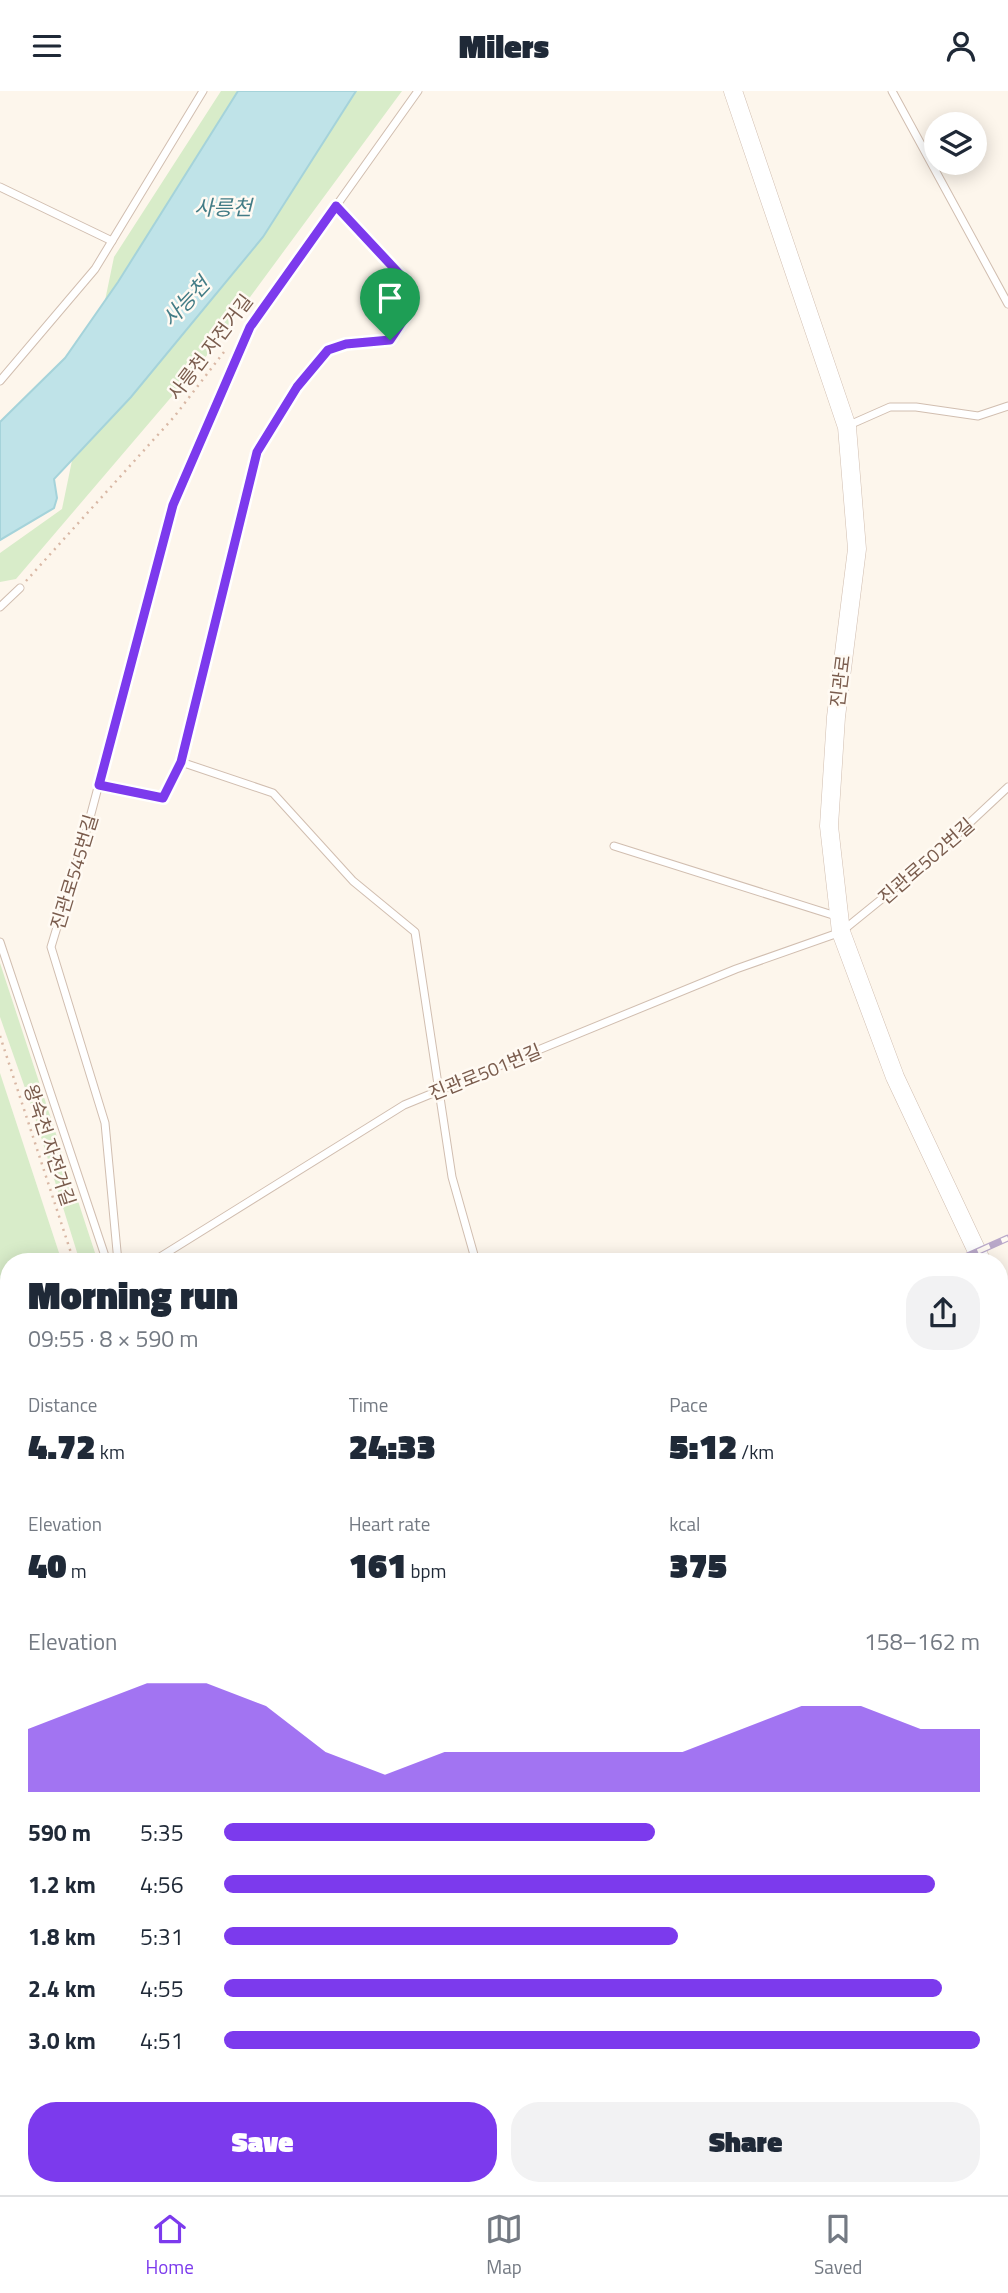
<!DOCTYPE html>
<html lang="en">
<head>
<meta charset="utf-8">
<style>
	:root { --surface:#fff; --page:#f2f2f3; --text:#1f2937; --muted:#747a83; --line:#e0e1e3; --accent:#7c3aed }
	body { margin:0; font-family:"Titillium Web","Noto Sans KR",sans-serif; background:var(--page); color:var(--text); height:100vh; display:flex; flex-direction:column; font-size:26px; white-space:nowrap }
	* { box-sizing:border-box; margin:0 }
	p { font-size:23px; color:var(--muted) }
	.icon { flex:none; width:38px; height:38px; fill:none; stroke:currentColor; stroke-width:2; stroke-linecap:round; stroke-linejoin:round }
	.map { position:relative; flex:1; overflow:hidden }
	.panel { position:absolute; left:0px; top:1162px; width:1008px; height:943px; display:flex; flex-direction:column; background:var(--surface); border-radius:28px 28px 0 0; box-shadow:0 4px 18px #0003 }
	.panel>* { flex:none }
	.buttons { position:absolute; left:924px; top:21px; display:grid; gap:14px }
	.buttons a { display:grid; place-items:center; width:63px; height:63px; border-radius:50%; background:var(--surface); box-shadow:0 4px 18px #0003; font-size:35px }
	.pin { position:absolute; display:grid; place-items:center; width:60px; height:60px; color:#fff; margin:-72px -30px; border-radius:50% 50% 50% 0; rotate:-45deg; box-shadow:0 0 7px #0007 }
	.pin .icon { rotate:45deg }
	.round { display:grid; place-items:center; flex:none; width:74px; height:74px; border-radius:28px; background:var(--page) }
	.head { display:flex; align-items:center; justify-content:space-between; height:119px; padding:0 28px }
	h1 { font-size:38px; font-weight:800; line-height:52px }
	.stats { display:grid; grid-template-columns:repeat(3,1fr); gap:10px; height:119px; padding:7px 28px }
	.stats div { display:grid; align-content:center }
	.stats b { font-size:35px; font-weight:800 }
	.stats small { font-size:19px; font-weight:400 }
	.stats p { font-size:19px }
	.chart { height:196px; padding:14px 28px }
	.chart p { display:flex; justify-content:space-between }
	.chart svg { width:100%; height:126px; margin-top:7px; fill:var(--accent); opacity:.7 }
	.button { display:flex; gap:14px; margin-top:auto; padding:14px 28px }
	.button a { flex:1; height:80px; border-radius:28px; background:var(--accent); color:#fff; font-size:28px; font-weight:800; line-height:80px; text-align:center }
	.button a+a { background:var(--page); color:var(--text) }
	ul { padding:0 28px; list-style:none; font-size:23px }
	li { display:grid; grid-template-columns:112px 84px 1fr; align-items:center; height:52px }
	li i { height:18px; border-radius:9px; background:var(--accent) }
	header { display:flex; justify-content:space-between; align-items:center; height:91px; padding:0 28px; background:var(--surface); font-size:32px; font-weight:800 }
	.dock { display:flex; justify-content:space-around; align-items:center; height:98px; border-top:2px solid var(--line); background:var(--surface); font-size:19px; color:var(--muted) }
	.dock a { display:grid; justify-items:center; gap:4px }
	.dock .active { color:var(--accent) }
	.map>svg:first-child { display:block }
	.green { fill:#d8ecc9 }
	.water { fill:#bfe3e8; stroke:#a5d3da; stroke-width:2 }
	.lines { fill:none; stroke-linecap:round; stroke-linejoin:round }
	.service-casing { stroke:#d1beb0; stroke-width:9 }
	.minor-casing { stroke:#d1beb0; stroke-width:16 }
	.tertiary-casing { stroke:#d1beb0; stroke-width:19 }
	.path { stroke:#d9b8a5; stroke-width:2.5; stroke-dasharray:2 5; stroke-linecap:butt }
	.service { stroke:#fff; stroke-width:7 }
	.minor { stroke:#fff; stroke-width:14 }
	.tertiary { stroke:#fff; stroke-width:18 }
	.rail-casing { stroke:#b9a8c9; stroke-width:7 }
	.rail { stroke:#fffaf3; stroke-width:4.5; stroke-dasharray:13; stroke-linecap:butt }
	.route-casing { stroke:#fff; stroke-width:14 }
	.route { stroke:#7c3aed; stroke-width:9 }
	.labels { text-anchor:middle; stroke-width:5; stroke-linejoin:round; paint-order:stroke }
	.street-label { font-size:19px; fill:#7a5c4d; stroke:#fffaf3 }
	.water-label { font-size:21px; font-style:italic; fill:#437c86; stroke:#fffaf3 }
</style>
</head>
<body>
<header><svg class="icon" aria-label="menu" viewBox="0 0 24 24"><path d="M4 6h16M4 12h16M4 18h16"/></svg>Milers<svg class="icon" aria-label="person" viewBox="0 0 24 24"><circle cx="12" cy="8" r="4"/><path d="M4 21q1-7 8-7t8 7"/></svg></header>
<div class="map">
<svg width="1008" height="2104" viewBox="0 0 1008 2104">
	<rect width="100%" height="100%" fill="#fdf6ec"/>
	<!-- green -->
	<g class="green">
		<path d="M 221,0 L 402,0 L 208,263 L 16,488 L 0,491 L 0,462 L 62,418 L 114,166 Z"/>
		<path d="M 0,872 L 98,1171 L 80,1171 L 32,1017 L 0,926 Z"/>
		<path d="M 0,982 L 62,1171 L 9,1171 L 9,1348 L 0,1344 Z"/>
		<rect x="103" y="2097" width="199" height="7"/>
	</g>
	<!-- water -->
	<g class="water">
		<path d="M 238,0 L 356,0 L 263,146 L 131,306 L 54,388 L 57,407 L 54,417 L 0,449 L 0,331 L 65,267 L 118,191 Z"/>
		<path d="M 0,1409 L 9,1418 L 9,1552 L 0,1555 Z"/>
		<path d="M 0,1670 L 9,1678 L 9,1808 L 0,1811 Z"/>
		<path d="M 9,1900 L 9,2096 L 77,2097 L 77,2104 L 0,2104 L 0,1901 Z"/>
	</g>
	<g class="lines">
		<!-- service casing -->
		<g class="service-casing">
			<g id="service">
				<path d="M 892,0 L 1008,213"/>
				<path d="M 0,96 L 112,150"/>
				<path d="M 0,290 L 95,178 L 203,0"/>
				<path d="M 847,335 L 890,316 L 916,316 L 978,325 L 1008,315"/>
				<path d="M 0,516 L 20,497"/>
				<path d="M 181,671 L 273,702 L 353,790 L 415,841 L 452,1086 L 476,1171"/>
				<path d="M 99,694 L 163,707 L 181,671 L 257,361 L 297,296 L 328,259 L 347,253 L 390,249 L 408,222 L 406,190 L 336,115"/>
				<path d="M 614,755 L 839,826"/>
				<path d="M 0,851 L 107,1171"/>
				<path d="M 118,1171 L 105,1032 L 51,856 L 88,734 L 173,414 L 250,236 L 418,0"/>
				<path d="M 152,1171 L 404,1014 L 736,878 L 841,841 L 931,768 L 1008,696"/>
				<path d="M 999,1817 L 1008,1815"/>
				<path d="M 965,2096 L 966,2104"/>
			</g>
		</g>
		<!-- minor casing -->
		<g class="minor-casing">
			<path id="minor" d="M 333,2104 L 334,2096"/>
		</g>
		<!-- tertiary casing -->
		<g class="tertiary-casing">
			<g id="tertiary">
				<path d="M 733,0 L 847,336 L 857,458 L 836,626 L 829,735 L 841,841 L 895,986 L 982,1171"/>
				<path d="M 999,1208 L 1008,1227"/>
				<path d="M 999,1639 L 1008,1638"/>
				<path d="M 0,1760 L 9,1759"/>
			</g>
		</g>
		<!-- path -->
		<g class="path">
			<path d="M 26,490 L 174,326 L 227,257"/>
			<path d="M 0,945 L 74,1171"/>
			<path d="M 999,1466 L 1008,1464"/>
			<path d="M 0,1691 L 9,1689"/>
			<path d="M 315,2104 L 315,2096"/>
		</g>
		<!-- service -->
		<use href="#service" class="service"/>
		<!-- minor -->
		<use href="#minor" class="minor"/>
		<!-- tertiary -->
		<use href="#tertiary" class="tertiary"/>
		<!-- rail casing -->
		<g class="rail-casing">
			<g id="rail">
				<path d="M 954,1171 L 1008,1147"/>
				<path d="M 0,1549 L 9,1546"/>
			</g>
		</g>
		<!-- rail -->
		<use href="#rail" class="rail"/>
	</g>
	<g class="lines">
		<!-- route casing -->
		<g class="route-casing">
			<path id="route" d="M 336,115 L 406,190 L 408,222 L 390,249 L 346,253 L 328,259 L 297,296 L 257,361 L 181,671 L 163,707 L 99,694 L 173,414 L 250,236 Z"/>
		</g>
		<!-- route -->
		<use href="#route" class="route"/>
	</g>
	<g class="labels">
		<!-- street labels -->
		<g class="street-label">
			<text transform="translate(210 256) rotate(-53)" y="7">사릉천 자전거길</text>
			<text transform="translate(840 590) rotate(-83)" y="7">진관로</text>
			<text transform="translate(926 770) rotate(-41)" y="7">진관로502번길</text>
			<text transform="translate(74 781) rotate(-73)" y="7">진관로545번길</text>
			<text transform="translate(485 981) rotate(-22)" y="7">진관로501번길</text>
			<text transform="translate(50 1054) rotate(72)" y="7">왕숙천 자전거길</text>
		</g>
		<!-- water labels -->
		<g class="water-label">
			<text x="223" y="124">사릉천</text>
			<text transform="translate(186 211) rotate(-47)" y="7">사능천</text>
		</g>
	</g>
</svg>
<div class="buttons">
<a><svg class="icon" aria-label="layers" viewBox="0 0 24 24"><path d="M12 4l9 5-9 5-9-5zM3 14l9 5 9-5"/></svg></a>
</div>
<div class="pin" style="left:390px;top:249px;background:#1e9e55"><svg class="icon" aria-label="arrive" viewBox="0 0 24 24"><path d="M6 21V4h12l-3 4 3 4H6"/></svg></div>
<section class="panel">
<div class="head"><div><h1>Morning run</h1><p>09:55 · 8 × 590 m</p></div><a class="round"><svg class="icon" aria-label="share" viewBox="0 0 24 24"><path d="M12 15V3M7 8l5-5 5 5M5 13v7h14v-7"/></svg></a></div>
<div class="stats">
<div><p>Distance</p><b>4.72<small> km</small></b></div>
<div><p>Time</p><b>24:33</b></div>
<div><p>Pace</p><b>5:12<small> /km</small></b></div>
</div>
<div class="stats">
<div><p>Elevation</p><b>40<small> m</small></b></div>
<div><p>Heart rate</p><b>161<small> bpm</small></b></div>
<div><p>kcal</p><b>375</b></div>
</div>
<div class="chart"><p><span>Elevation</span>158–162 m</p>
<svg viewBox="0 0 160 44" preserveAspectRatio="none"><path d="M0 44V22L10 14L20 6L30 6L40 14L50 30L60 38L70 30L80 30L90 30L100 30L110 30L120 22L130 14L140 14L150 22L160 22V44z"/></svg>
</div>
<ul>
<li><b>590 m</b>5:35<i style="width:57%"></i></li>
<li><b>1.2 km</b>4:56<i style="width:94%"></i></li>
<li><b>1.8 km</b>5:31<i style="width:60%"></i></li>
<li><b>2.4 km</b>4:55<i style="width:95%"></i></li>
<li><b>3.0 km</b>4:51<i style="width:100%"></i></li>
</ul>
<div class="button"><a>Save</a><a>Share</a></div>
</section>
</div>
<nav class="dock">
<a class="active"><svg class="icon" aria-label="home" viewBox="0 0 24 24"><path d="M3 11l9-7 9 7M6 9v11h12V9"/></svg>Home</a>
<a><svg class="icon" aria-label="map" viewBox="0 0 24 24"><path d="M3 6l6-2 6 2 6-2v14l-6 2-6-2-6 2zM9 4v14M15 6v14"/></svg>Map</a>
<a><svg class="icon" aria-label="saved" viewBox="0 0 24 24"><path d="M7 4h10v16l-5-4-5 4z"/></svg>Saved</a>
</nav>
</body>
</html>
